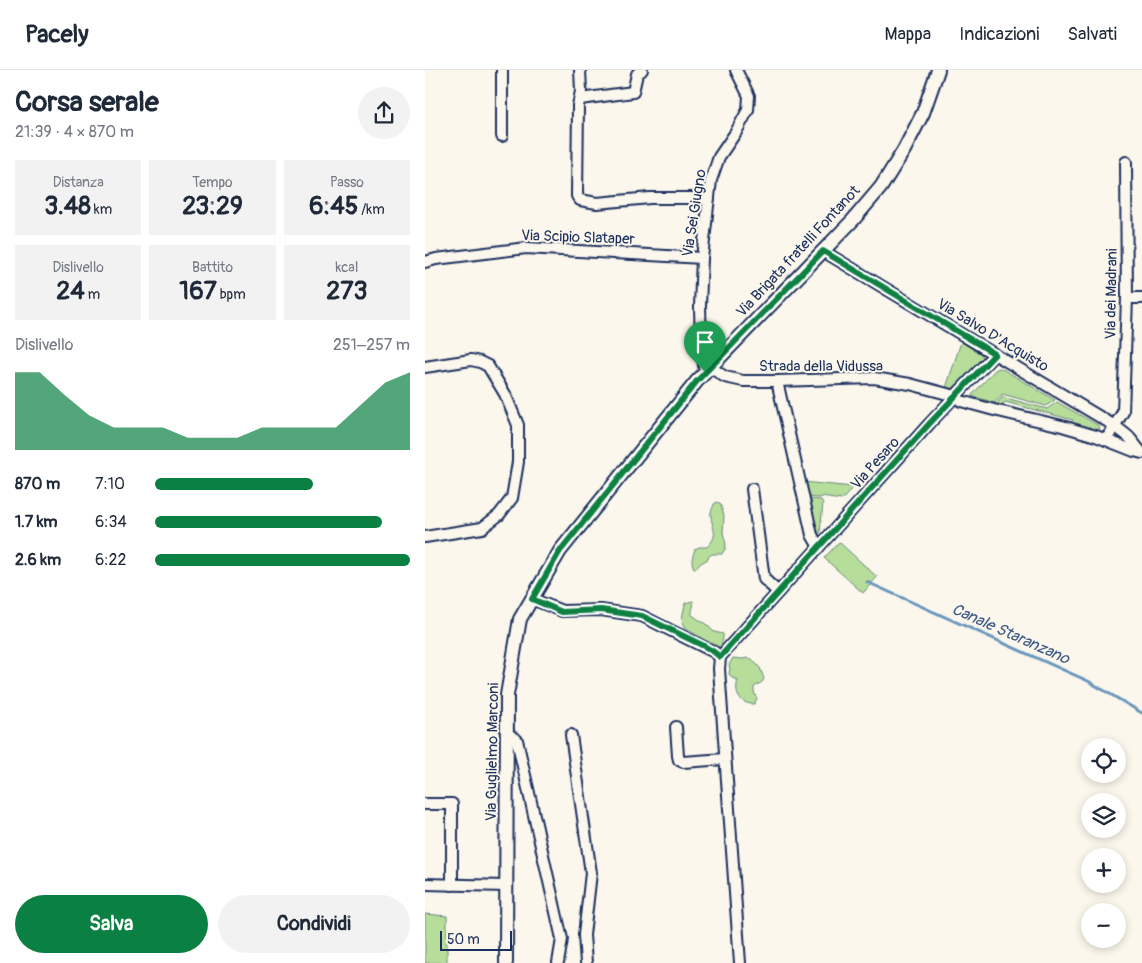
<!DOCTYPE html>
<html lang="it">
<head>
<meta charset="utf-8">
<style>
	:root { --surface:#fff; --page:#f2f2f3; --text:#1f2937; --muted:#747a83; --line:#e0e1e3; --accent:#0b8043 }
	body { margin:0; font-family:Pangolin,sans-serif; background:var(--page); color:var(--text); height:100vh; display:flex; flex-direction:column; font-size:19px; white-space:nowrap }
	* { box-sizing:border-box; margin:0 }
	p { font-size:16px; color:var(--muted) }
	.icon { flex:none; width:28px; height:28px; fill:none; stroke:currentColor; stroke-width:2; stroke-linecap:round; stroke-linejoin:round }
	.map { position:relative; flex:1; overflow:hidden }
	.side { display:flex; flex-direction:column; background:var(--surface); width:425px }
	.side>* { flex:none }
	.tools { position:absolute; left:656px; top:668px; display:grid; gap:10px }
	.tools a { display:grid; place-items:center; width:45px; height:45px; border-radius:50%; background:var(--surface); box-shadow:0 2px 8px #0003; font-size:25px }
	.scale { position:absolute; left:15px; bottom:12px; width:72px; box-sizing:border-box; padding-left:5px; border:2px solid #1b2f5e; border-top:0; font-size:14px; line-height:18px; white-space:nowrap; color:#1b2f5e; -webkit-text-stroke:4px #fbf7ec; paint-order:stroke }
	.pin { position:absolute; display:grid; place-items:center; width:42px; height:42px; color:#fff; margin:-51px -21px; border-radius:50% 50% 50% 0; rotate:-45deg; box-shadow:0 0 5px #0007 }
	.pin .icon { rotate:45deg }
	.round { display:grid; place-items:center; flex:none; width:52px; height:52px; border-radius:26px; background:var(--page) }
	.summary { display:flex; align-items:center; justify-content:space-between; height:85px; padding:0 15px }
	h1 { font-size:28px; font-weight:700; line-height:38px }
	.stats { display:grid; grid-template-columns:repeat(3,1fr); gap:8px; height:85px; padding:5px 15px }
	.stats div { display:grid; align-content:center; border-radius:0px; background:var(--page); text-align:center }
	.stats b { font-size:25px; font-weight:700 }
	.stats small { font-size:14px; font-weight:400 }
	.stats p { font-size:14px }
	.chart { height:140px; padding:10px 15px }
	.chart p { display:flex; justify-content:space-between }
	.chart svg { width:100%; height:90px; margin-top:5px; fill:var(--accent); opacity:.7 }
	.button { display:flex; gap:10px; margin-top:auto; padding:10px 15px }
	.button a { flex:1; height:58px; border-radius:30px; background:var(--accent); color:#fff; font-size:20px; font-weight:700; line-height:58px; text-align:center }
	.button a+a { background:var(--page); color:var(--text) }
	ul { padding:0 15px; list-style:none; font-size:16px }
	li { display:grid; grid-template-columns:80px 60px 1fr; align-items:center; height:38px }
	li i { height:12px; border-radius:6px; background:var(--accent) }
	header { display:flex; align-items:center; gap:30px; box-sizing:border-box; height:70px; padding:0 25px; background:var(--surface); border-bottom:1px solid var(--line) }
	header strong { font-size:24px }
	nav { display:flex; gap:28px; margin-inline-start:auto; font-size:18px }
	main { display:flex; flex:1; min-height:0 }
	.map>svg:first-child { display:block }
	.green { fill:#b6de9a; stroke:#68867c }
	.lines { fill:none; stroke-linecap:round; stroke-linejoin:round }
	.stream { stroke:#6894bd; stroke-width:3 }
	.minor-casing { stroke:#1b2f5e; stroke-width:14 }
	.tertiary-casing { stroke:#1b2f5e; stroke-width:16 }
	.minor { stroke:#fbf7ec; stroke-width:10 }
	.tertiary { stroke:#fbf7ec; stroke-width:12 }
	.route-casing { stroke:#fff; stroke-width:10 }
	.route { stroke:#0b8043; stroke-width:6 }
	.labels { text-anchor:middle; stroke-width:4; stroke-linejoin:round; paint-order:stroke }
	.street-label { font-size:15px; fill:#1b2f5e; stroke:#fbf7ec }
	.water-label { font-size:16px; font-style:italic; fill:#3b5986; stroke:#fbf7ec }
</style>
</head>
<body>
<header>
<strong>Pacely</strong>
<nav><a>Mappa</a><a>Indicazioni</a><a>Salvati</a></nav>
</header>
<main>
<section class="side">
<div class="summary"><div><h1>Corsa serale</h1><p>21:39 · 4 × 870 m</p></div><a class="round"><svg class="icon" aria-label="share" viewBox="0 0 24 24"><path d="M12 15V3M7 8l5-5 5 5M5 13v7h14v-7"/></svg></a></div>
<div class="stats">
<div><p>Distanza</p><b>3.48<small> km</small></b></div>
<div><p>Tempo</p><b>23:29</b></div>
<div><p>Passo</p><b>6:45<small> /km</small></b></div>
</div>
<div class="stats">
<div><p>Dislivello</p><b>24<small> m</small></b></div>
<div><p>Battito</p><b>167<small> bpm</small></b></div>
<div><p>kcal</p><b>273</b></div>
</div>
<div class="chart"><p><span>Dislivello</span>251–257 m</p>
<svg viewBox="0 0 160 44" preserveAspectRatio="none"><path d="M0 44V6L10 6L20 17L30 27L40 33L50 33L60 33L70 38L80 38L90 38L100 33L110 33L120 33L130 33L140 22L150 11L160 6V44z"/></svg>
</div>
<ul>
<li><b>870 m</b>7:10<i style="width:62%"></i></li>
<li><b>1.7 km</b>6:34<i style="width:89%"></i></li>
<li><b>2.6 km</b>6:22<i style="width:100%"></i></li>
</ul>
<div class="button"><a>Salva</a><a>Condividi</a></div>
</section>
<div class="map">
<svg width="717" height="893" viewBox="0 0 717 893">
	<rect width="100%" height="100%" fill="#fbf7ec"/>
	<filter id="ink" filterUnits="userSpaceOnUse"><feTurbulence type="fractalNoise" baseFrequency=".02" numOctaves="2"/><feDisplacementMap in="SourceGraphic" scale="10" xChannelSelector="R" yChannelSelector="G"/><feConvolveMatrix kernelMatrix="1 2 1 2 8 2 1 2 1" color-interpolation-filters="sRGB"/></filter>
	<g filter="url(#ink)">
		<!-- green -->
		<g class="green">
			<path d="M 536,272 L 556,284 L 558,287 L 528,318 L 521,318 Z"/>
			<path d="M 574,298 L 579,300 L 630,330 L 621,336 L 577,324 L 570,333 L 547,326 L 547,325 L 570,300 Z"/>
			<path d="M 577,327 L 622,339 L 632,332 L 674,356 L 675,359 L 673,361 L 645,353 L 648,350 L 580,332 L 576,335 L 572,334 Z"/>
			<path d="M 378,412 L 428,417 L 417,430 L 403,428 L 399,426 L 395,428 L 381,427 Z"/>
			<path d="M 383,429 L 396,430 L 398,433 L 395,463 L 391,462 Z"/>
			<path d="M 292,432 L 296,435 L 299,446 L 298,463 L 301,474 L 300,479 L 297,484 L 287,484 L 284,486 L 283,489 L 276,493 L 271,498 L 269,498 C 265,492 268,485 270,479 L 274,477 L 282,477 C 295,464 287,460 286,446 C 285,442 288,438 289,434 Z"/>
			<path d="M 414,472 L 452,507 L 438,523 L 399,488 Z"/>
			<path d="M 268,531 C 270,536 266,540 267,545 L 282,555 L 289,562 L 298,564 C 299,567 296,575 295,578 L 293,579 L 278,572 L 274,566 L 259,558 C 255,550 259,542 260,533 Z"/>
			<path d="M 308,588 L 317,589 L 324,588 L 327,589 L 335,598 L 339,609 L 337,612 L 329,617 L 329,622 L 332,629 L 329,634 C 314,634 309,623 313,610 L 307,608 L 304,604 L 305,599 L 304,595 Z"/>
			<path d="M 0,844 L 22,846 L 22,893 L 0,893 Z"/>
		</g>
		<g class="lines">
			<!-- stream -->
			<path class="stream" d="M 442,512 L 663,611 L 717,643"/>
			<!-- minor casing -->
			<g class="minor-casing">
				<g id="minor">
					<path d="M 155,0 L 156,21 L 153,36 L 152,126 L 155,130 L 172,133 L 225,128 L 284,128"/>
					<path d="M 155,29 L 208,22 L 212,4 L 217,0"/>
					<path d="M 77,66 L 77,0"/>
					<path d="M 398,181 L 576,288 L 690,356 L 704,367 L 716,382"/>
					<path d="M 0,192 L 11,189 L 101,178 L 277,188"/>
					<path d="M 702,228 L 717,228"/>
					<path d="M 0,297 L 46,290 L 55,292 L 63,296 L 80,324 L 93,355 L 93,392 L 87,428 L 74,445 L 57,458 L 0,467"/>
					<path d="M 285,297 L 300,307 L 318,311 L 352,311 L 449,308 L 485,314 L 530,326 L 536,331 L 569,340 L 637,356 L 671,366 L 709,381 L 717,383"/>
					<path d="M 280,302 L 276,275 L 275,236 L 277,188 L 286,110 L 294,87 L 311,62 L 323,40 L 324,26 L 311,0"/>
					<path d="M 352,311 L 387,465 L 394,477"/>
					<path d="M 681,370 L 698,342 L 702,228 L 701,92"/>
					<path d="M 327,419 L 339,509 L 353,522"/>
					<path d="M 107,529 L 137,541 L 176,540 L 217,546 L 289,582 L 295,587"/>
					<path d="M 251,657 L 253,686 L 254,690 L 258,692 L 300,689"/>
					<path d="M 83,664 L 92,670 L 137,869 L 133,893"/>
					<path d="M 146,665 L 166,803 L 159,865 L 161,893"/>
					<path d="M 0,734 L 27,734 L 27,815"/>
					<path d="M 0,814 L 81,816"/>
					<path d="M 315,893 L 294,599 L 295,587 L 505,353 L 570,284"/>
				</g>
			</g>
			<!-- tertiary casing -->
			<g class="tertiary-casing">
				<path id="tertiary" d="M 81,893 L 82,625 L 95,549 L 135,481 L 272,311 L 428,150 L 456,117 L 479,80 L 498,43 L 513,0"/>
			</g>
			<!-- minor -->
			<use href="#minor" class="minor"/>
			<!-- tertiary -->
			<use href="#tertiary" class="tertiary"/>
		</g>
	</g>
	<g class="lines" filter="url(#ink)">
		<!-- route casing -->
		<g class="route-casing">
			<path id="route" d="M 398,181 L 570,284 L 505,353 L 295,587 L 289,582 L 279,576 L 217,546 L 176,540 L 137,542 L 107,529 L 135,481 L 272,311 Z"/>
		</g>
		<!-- route -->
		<use href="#route" class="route"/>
	</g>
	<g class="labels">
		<!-- street labels -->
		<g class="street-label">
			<text transform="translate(269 143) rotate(-81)" y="5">Via Sei Giugno</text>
			<text transform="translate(153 167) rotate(2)" y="5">Via Scipio Slataper</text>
			<text transform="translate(373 181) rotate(-47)" y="5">Via Brigata fratelli Fontanot</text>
			<text transform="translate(686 224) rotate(-89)" y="5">Via dei Madrani</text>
			<text transform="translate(568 265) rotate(31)" y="5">Via Salvo D'Acquisto</text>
			<text x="396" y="301">Strada della Vidussa</text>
			<text transform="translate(450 393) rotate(-48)" y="5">Via Pesaro</text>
			<text transform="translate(67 682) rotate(-89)" y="5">Via Guglielmo Marconi</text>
		</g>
		<!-- water labels -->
		<g class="water-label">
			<text transform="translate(586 563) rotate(24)" y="6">Canale Staranzano</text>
		</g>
	</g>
</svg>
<div class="tools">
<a><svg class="icon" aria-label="locate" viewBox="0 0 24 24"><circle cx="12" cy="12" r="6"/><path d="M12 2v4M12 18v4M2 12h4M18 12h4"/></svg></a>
<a><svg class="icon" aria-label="layers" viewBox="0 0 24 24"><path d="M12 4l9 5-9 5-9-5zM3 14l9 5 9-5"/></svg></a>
<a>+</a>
<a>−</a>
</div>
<div class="scale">50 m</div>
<div class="pin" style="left:280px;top:302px;background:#1e9e55"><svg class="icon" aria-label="arrive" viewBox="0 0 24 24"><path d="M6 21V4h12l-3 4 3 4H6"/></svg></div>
</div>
</main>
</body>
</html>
